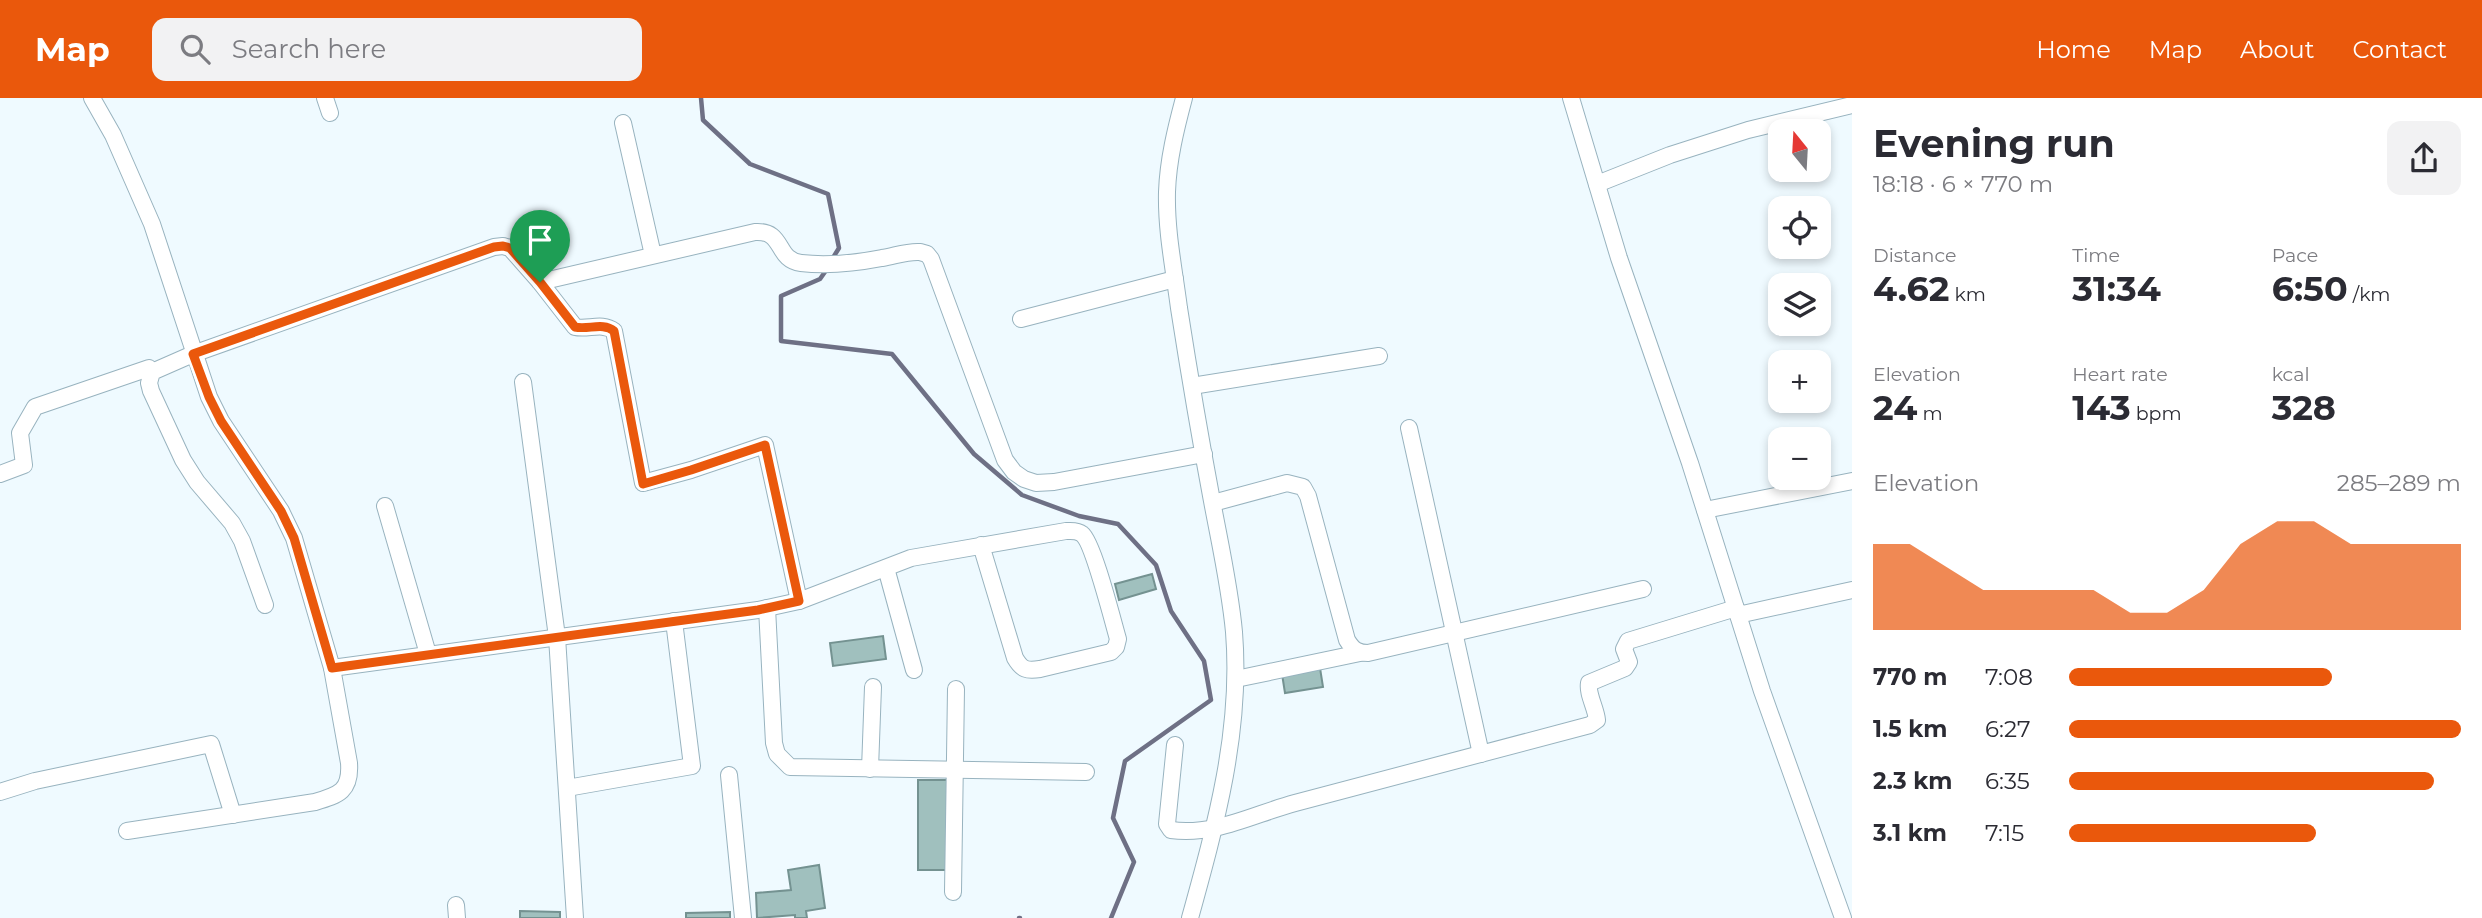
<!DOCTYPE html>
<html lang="en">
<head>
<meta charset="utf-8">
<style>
	:root { --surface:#fff; --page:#f2f2f3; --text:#2b2b33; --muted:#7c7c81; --accent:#ea580c }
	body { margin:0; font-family:Montserrat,sans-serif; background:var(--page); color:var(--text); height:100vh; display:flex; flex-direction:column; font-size:26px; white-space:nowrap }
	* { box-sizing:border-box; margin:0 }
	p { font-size:23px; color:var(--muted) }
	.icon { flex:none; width:38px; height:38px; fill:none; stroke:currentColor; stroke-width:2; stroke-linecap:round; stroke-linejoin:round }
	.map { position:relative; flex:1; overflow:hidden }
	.side { display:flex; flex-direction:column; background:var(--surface); width:630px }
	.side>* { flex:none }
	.needle { width:46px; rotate:342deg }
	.fabs { position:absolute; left:1768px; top:21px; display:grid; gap:14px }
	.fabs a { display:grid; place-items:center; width:63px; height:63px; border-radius:14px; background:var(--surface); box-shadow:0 4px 10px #0003; font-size:35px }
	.pin { position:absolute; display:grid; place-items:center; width:60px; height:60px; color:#fff; margin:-72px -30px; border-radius:50% 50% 50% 0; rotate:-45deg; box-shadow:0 0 7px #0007 }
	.pin .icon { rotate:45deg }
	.round { display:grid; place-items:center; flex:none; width:74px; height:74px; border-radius:14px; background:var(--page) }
	.summary { display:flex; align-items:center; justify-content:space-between; height:119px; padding:0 21px }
	h1 { font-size:38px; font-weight:700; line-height:52px }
	.stats { display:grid; grid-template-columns:repeat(3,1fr); gap:10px; height:119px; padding:7px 21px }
	.stats div { display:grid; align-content:center }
	.stats b { font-size:35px; font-weight:700 }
	.stats small { font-size:19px; font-weight:400 }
	.stats p { font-size:19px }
	.chart { height:196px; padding:14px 21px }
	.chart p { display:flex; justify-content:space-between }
	.chart svg { width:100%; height:126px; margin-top:7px; fill:var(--accent); opacity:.7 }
	ul { padding:0 21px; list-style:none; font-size:23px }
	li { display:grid; grid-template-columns:112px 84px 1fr; align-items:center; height:52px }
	li i { height:18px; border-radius:9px; background:var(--accent) }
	header { display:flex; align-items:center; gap:42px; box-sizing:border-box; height:98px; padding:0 35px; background:var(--accent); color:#fff }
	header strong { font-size:33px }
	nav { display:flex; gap:38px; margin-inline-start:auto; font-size:24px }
	.search { width:490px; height:63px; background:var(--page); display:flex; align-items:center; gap:18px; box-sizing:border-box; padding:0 24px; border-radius:14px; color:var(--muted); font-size:26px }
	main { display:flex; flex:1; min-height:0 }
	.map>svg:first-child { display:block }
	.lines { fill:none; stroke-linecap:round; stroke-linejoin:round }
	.stream { stroke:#6e7085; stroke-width:4.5 }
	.building { fill:#a0c0be; stroke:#749291; stroke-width:2 }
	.street-casing { stroke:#98b3bf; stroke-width:18 }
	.street { stroke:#fff; stroke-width:16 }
	.route-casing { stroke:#fff; stroke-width:14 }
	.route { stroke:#ea580c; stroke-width:9 }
</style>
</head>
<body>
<header>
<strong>Map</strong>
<div class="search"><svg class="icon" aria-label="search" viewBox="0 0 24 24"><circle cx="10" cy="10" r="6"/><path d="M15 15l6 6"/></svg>Search here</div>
<nav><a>Home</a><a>Map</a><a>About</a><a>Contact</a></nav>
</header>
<main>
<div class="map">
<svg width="1852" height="820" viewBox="0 0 1852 820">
	<rect width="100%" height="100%" fill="#effaff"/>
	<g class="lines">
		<!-- stream -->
		<g class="stream">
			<path d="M 701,0 L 703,22 L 750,66 L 828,96 L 839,150 L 831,163"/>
			<path d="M 827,171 L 820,181 L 781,198 L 781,243 L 892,256 L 974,356 L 1022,397 L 1079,418 L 1118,426 L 1156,467 L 1171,513 L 1204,563 L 1211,602 L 1125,663 L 1113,720 L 1134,764 L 1111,820"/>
			<path d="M 1019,820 L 1020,820"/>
		</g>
	</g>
	<!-- building -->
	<g class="building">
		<path d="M 1152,476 L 1156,491 L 1119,502 L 1115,486 Z"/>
		<path d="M 883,538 L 886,561 L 833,568 L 830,545 Z"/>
		<path d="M 1320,570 L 1323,589 L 1285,595 L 1282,576 Z"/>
		<rect x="918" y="682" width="32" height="90"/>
		<path d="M 819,767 L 825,810 L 806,813 L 807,820 L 795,820 L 795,817 L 757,820 L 756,795 L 791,792 L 788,772 Z"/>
		<path d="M 520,813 L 560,814 L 560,820 L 520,820 Z"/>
		<path d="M 730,814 L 730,820 L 686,820 L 686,815 Z"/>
	</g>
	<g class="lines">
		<!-- street casing -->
		<g class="street-casing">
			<g id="street">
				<path d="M 92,0 L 113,37 L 152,126 L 209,299 L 221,323 L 281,413 L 294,440 L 332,570 L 758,512 L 799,503 L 911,460 L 1066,433 C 1071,433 1077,432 1082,436 C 1093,444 1113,524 1118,541 L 1116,549 L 1111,554 L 1040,571 C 1027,573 1022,572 1015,560 L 981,447"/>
				<path d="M 325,0 L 330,15"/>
				<path d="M 1184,0 C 1176,30 1168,62 1167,94 C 1166,133 1174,171 1179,210 C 1189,274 1200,339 1212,403 C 1220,446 1230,490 1234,534 C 1242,632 1216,726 1190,820"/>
				<path d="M 1571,0 L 1619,160 L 1690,365 L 1762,593 L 1843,820"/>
				<path d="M 623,25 L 653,157"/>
				<path d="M 1597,86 L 1670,57 L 1748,32 L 1852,7"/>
				<path d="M 540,184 L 755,134 C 785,132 775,162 801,165 C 827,168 856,165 882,160 C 895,158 907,153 920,154 L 927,156 L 931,161 L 1005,362 L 1014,374 L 1024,381 L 1036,385 L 1054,384 L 1204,356"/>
				<path d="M 1021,221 L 1175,181"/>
				<path d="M 523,284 L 557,539 L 575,820"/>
				<path d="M 1192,288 L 1379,258"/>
				<path d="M 1409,330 L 1481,656"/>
				<path d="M 0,376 L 24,367 L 20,335 L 35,309 L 149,270"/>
				<path d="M 1213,405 L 1287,385 L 1303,389 L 1308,398 L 1347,542 C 1353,552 1358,555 1368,555 L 1643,491"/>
				<path d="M 385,408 L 428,556"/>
				<path d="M 1705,412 L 1852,383"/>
				<path d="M 886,470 L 914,572"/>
				<path d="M 265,507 L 242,443 L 232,425 L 197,384 L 183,362 L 151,293 L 149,285 L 152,274 L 193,256 L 494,149 L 503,148 L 510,150 L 540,184 L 575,229 C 588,232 602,224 614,233 L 643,385 L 691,372 L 765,347 L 799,503"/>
				<path d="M 767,510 L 774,645 L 777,656 L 790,669 L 1086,674"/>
				<path d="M 1738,517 L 1852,492"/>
				<path d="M 1236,581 L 1360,555"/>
				<path d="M 1175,647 L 1167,726 L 1171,732 C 1215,738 1254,716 1295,705 C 1394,679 1492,653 1590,627 L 1597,622 C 1596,610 1587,596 1589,585 L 1625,570 L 1629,564 L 1624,551 L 1628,543 L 1736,510"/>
				<path d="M 870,671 L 873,589"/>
				<path d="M 729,677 L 743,820"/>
				<path d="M 567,690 L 692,668 L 674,523"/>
				<path d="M 0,694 L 35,683 L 211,646 L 233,717"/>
				<path d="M 127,733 L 315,704 C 339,697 351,693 349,665 L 332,570"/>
				<path d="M 953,794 L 956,591"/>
				<path d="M 456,807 L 457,820"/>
			</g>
		</g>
		<!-- street -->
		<use href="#street" class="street"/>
	</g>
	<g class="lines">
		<!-- route casing -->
		<g class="route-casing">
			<path id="route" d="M 503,148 L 510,150 L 540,184 L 575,229 C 588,232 603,224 614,233 L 643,386 L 691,372 L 765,347 L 799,503 L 758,512 L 332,570 L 294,440 L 281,413 L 221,323 L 209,299 L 193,256 L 494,149 Z"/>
		</g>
		<!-- route -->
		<use href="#route" class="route"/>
	</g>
</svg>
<div class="fabs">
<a><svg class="needle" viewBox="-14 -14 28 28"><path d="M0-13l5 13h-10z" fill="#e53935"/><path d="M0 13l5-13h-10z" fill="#7c7c81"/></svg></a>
<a><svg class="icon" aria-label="locate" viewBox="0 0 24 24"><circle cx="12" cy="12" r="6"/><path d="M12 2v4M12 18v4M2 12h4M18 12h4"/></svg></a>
<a><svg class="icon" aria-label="layers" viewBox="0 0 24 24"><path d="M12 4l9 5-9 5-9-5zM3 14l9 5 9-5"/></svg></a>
<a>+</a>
<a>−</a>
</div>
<div class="pin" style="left:540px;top:184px;background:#1e9e55"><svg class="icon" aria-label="arrive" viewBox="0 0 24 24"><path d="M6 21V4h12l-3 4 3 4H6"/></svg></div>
</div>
<section class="side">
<div class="summary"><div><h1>Evening run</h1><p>18:18 · 6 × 770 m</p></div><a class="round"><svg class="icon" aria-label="share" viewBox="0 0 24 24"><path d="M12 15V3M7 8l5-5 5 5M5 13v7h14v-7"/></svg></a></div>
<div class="stats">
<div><p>Distance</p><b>4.62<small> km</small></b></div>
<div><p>Time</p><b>31:34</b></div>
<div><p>Pace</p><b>6:50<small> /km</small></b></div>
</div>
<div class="stats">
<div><p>Elevation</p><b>24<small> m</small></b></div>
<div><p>Heart rate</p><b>143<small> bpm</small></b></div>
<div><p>kcal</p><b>328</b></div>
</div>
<div class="chart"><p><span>Elevation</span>285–289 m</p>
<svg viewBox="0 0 160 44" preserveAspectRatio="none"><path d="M0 44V14L10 14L20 22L30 30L40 30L50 30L60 30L70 38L80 38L90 30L100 14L110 6L120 6L130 14L140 14L150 14L160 14V44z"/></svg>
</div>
<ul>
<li><b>770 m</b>7:08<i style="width:67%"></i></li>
<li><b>1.5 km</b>6:27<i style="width:100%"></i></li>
<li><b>2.3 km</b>6:35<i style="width:93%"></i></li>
<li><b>3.1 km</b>7:15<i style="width:63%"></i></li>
</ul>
</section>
</main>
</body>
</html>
